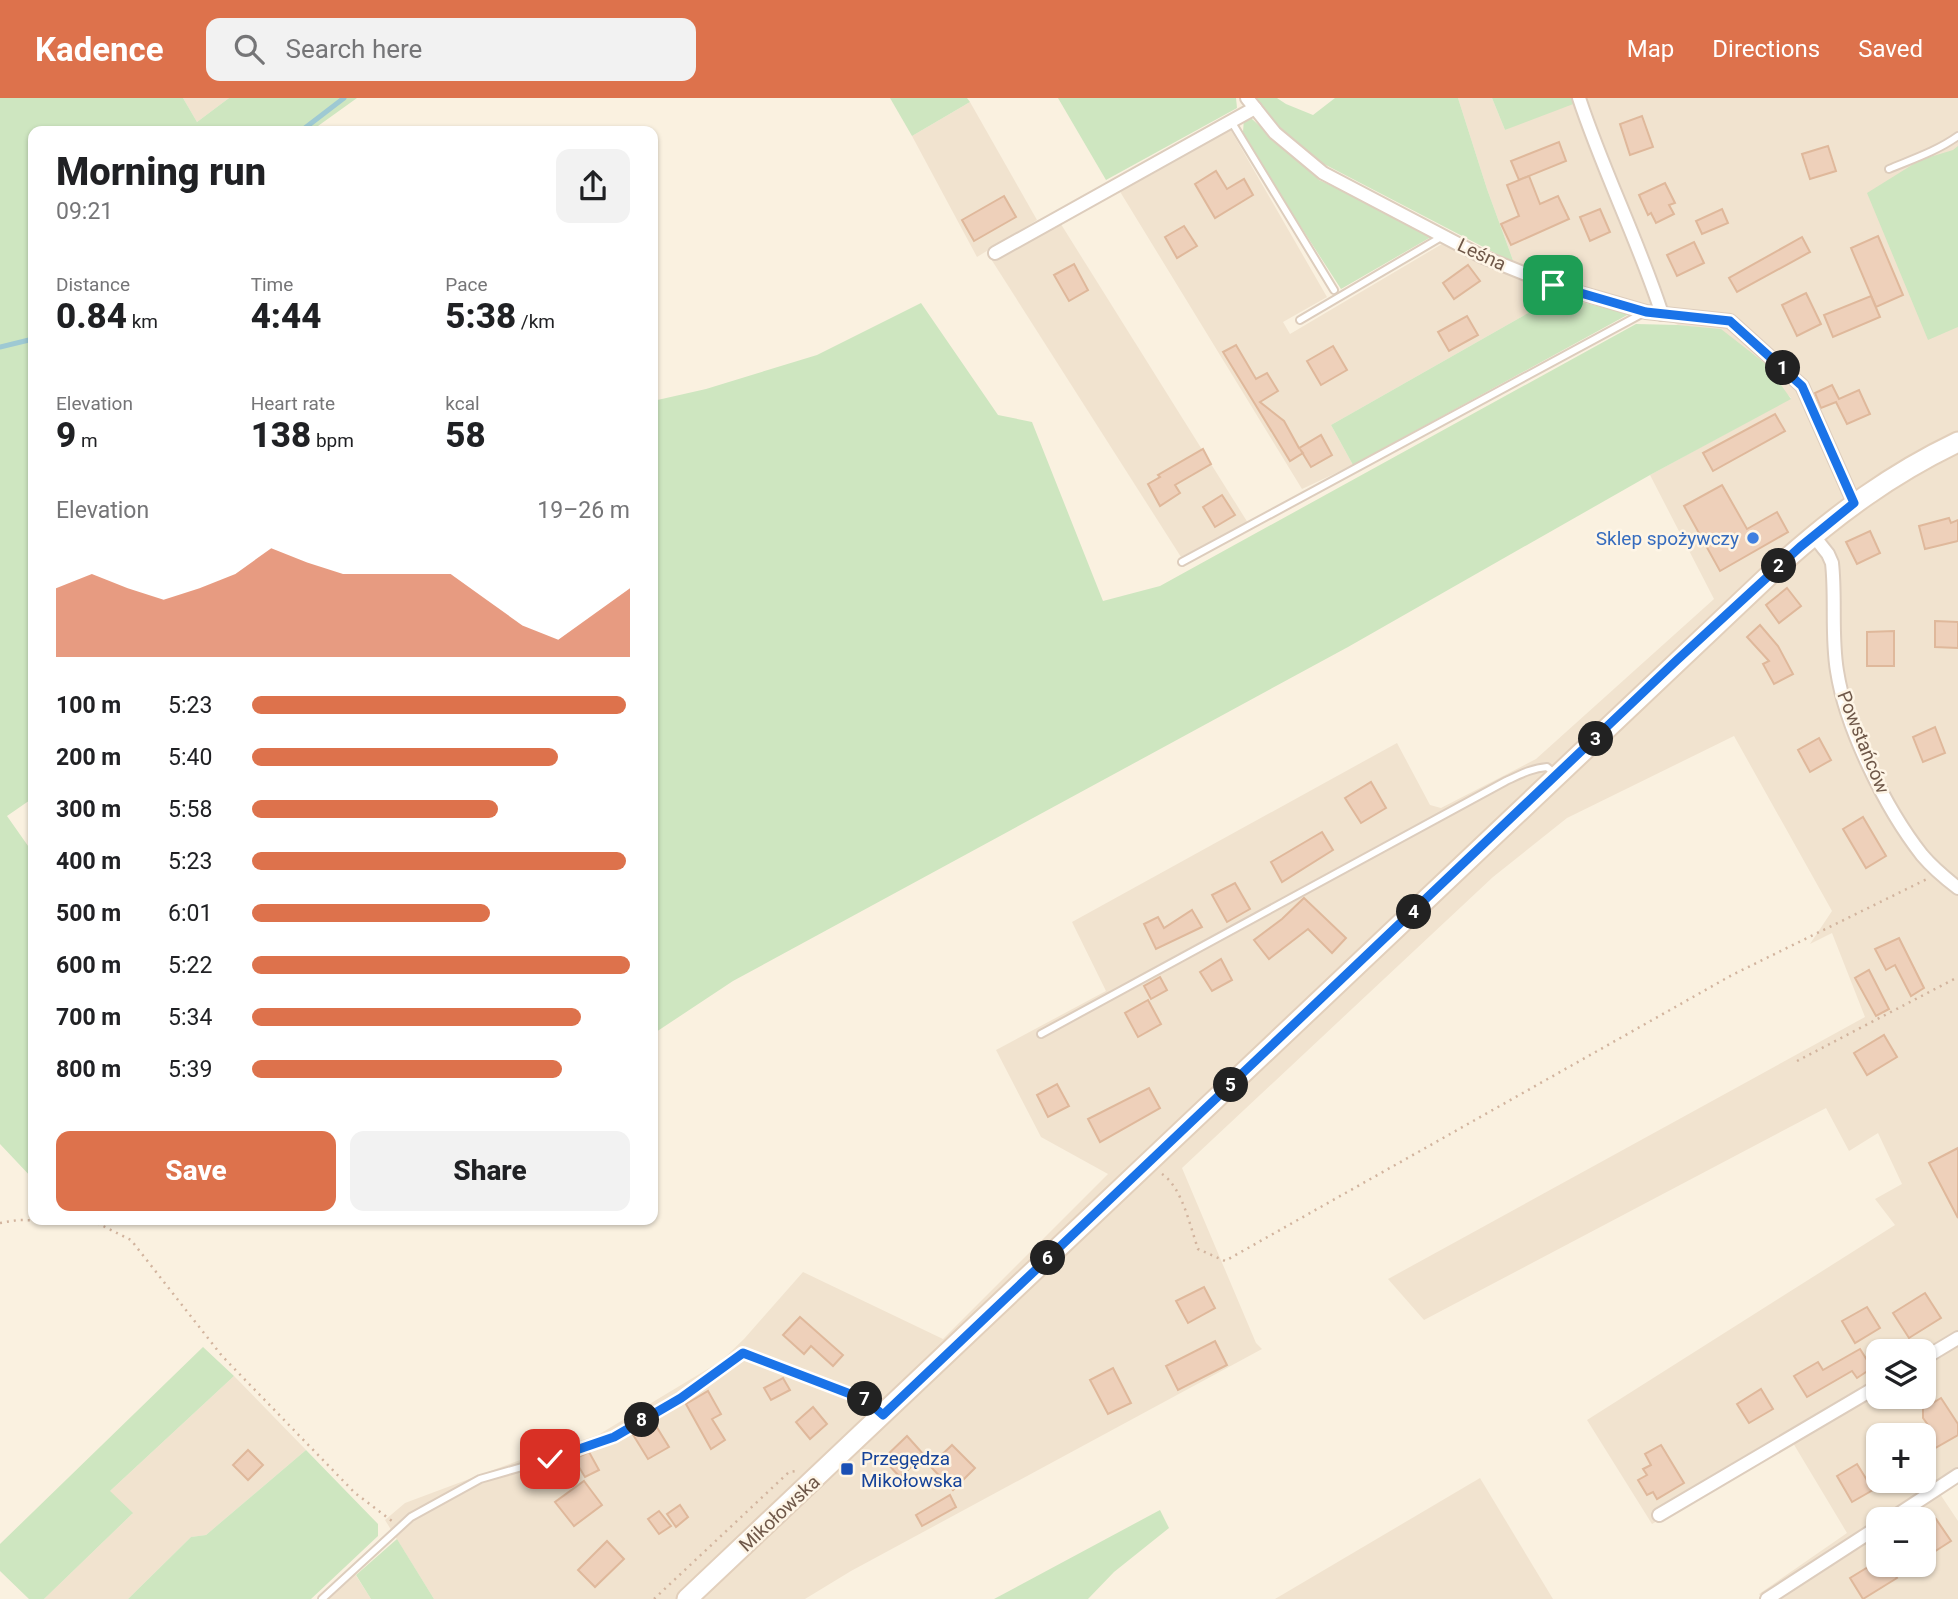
<!DOCTYPE html>
<html lang="en">
<head>
<meta charset="utf-8">
<style>
	:root { --surface:#fff; --page:#f2f2f2; --text:#202124; --muted:#757577; --accent:#dd724c }
	body { margin:0; font-family:Roboto,sans-serif; background:var(--page); color:var(--text); height:100vh; display:flex; flex-direction:column; font-size:26px; white-space:nowrap }
	* { box-sizing:border-box; margin:0 }
	p { font-size:23px; color:var(--muted) }
	.icon { flex:none; width:38px; height:38px; fill:none; stroke:currentColor; stroke-width:2; stroke-linecap:round; stroke-linejoin:round }
	.map { position:relative; flex:1; overflow:hidden }
	.drawer { position:absolute; left:28px; top:28px; width:630px; height:1099px; display:flex; flex-direction:column; background:var(--surface); border-radius:14px; box-shadow:0 2px 5px #0004 }
	.drawer>* { flex:none }
	.controls { position:absolute; left:1866px; top:1241px; display:grid; gap:14px }
	.controls a { display:grid; place-items:center; width:70px; height:70px; border-radius:14px; background:var(--surface); box-shadow:0 2px 5px #0004; font-size:35px }
	.pin { position:absolute; display:grid; place-items:center; width:60px; height:60px; color:#fff; margin:-30px; border-radius:14px; box-shadow:0 4px 10px #0006 }
	.km { position:absolute; width:35px; height:35px; margin:-18px; border-radius:50%; background:#222; color:#fff; font-size:19px; line-height:35px; text-align:center }
	.round { display:grid; place-items:center; flex:none; width:74px; height:74px; border-radius:14px; background:var(--page) }
	.summary { display:flex; align-items:center; justify-content:space-between; height:119px; padding:0 28px }
	h1 { font-size:38px; font-weight:800; line-height:52px }
	.stats { display:grid; grid-template-columns:repeat(3,1fr); gap:10px; height:119px; padding:7px 28px }
	.stats div { display:grid; align-content:center }
	.stats b { font-size:35px; font-weight:800 }
	.stats small { font-size:19px; font-weight:400 }
	.stats p { font-size:19px }
	.chart { height:196px; padding:14px 28px }
	.chart p { display:flex; justify-content:space-between }
	.chart svg { width:100%; height:126px; margin-top:7px; fill:var(--accent); opacity:.7 }
	.button { display:flex; gap:14px; margin-top:auto; padding:14px 28px }
	.button a { flex:1; height:80px; border-radius:14px; background:var(--accent); color:#fff; font-size:28px; font-weight:800; line-height:80px; text-align:center }
	.button a+a { background:var(--page); color:var(--text) }
	ul { padding:0 28px; list-style:none; font-size:23px }
	li { display:grid; grid-template-columns:112px 84px 1fr; align-items:center; height:52px }
	li i { height:18px; border-radius:9px; background:var(--accent) }
	header { display:flex; align-items:center; gap:42px; box-sizing:border-box; height:98px; padding:0 35px; background:var(--accent); color:#fff }
	header strong { font-size:33px }
	nav { display:flex; gap:38px; margin-inline-start:auto; font-size:24px }
	.search { width:490px; height:63px; background:var(--page); display:flex; align-items:center; gap:18px; box-sizing:border-box; padding:0 24px; border-radius:14px; color:var(--muted); font-size:26px }
	.map>svg:first-child { display:block }
	.residential { fill:#f1e3cf; fill-rule:evenodd }
	.green { fill:#cee6c0 }
	.lines { fill:none; stroke-linecap:round; stroke-linejoin:round }
	.stream { stroke:#9ec9d3; stroke-width:5 }
	.building { fill:#eed0ba; stroke:#dfb89b; stroke-width:2 }
	.service-casing { stroke:#ddcdbd; stroke-width:10 }
	.minor-casing { stroke:#ddcdbd; stroke-width:16 }
	.secondary-casing { stroke:#e2cfbb; stroke-width:23 }
	.path { stroke:#d2b49e; stroke-width:2.5; stroke-dasharray:2 5; stroke-linecap:butt }
	.service { stroke:#fff; stroke-width:6 }
	.minor { stroke:#fff; stroke-width:12 }
	.secondary { stroke:#fff; stroke-width:19 }
	.route-casing { stroke:#fff; stroke-width:14 }
	.route { stroke:#1a73e8; stroke-width:9 }
	.shop-dot { fill:#3f7fe0; stroke:#fef5e6; stroke-width:2.5 }
	.transit-dot { fill:#1a4fb4; stroke:#fef5e6; stroke-width:2.5 }
	.labels { text-anchor:middle; stroke-width:5; stroke-linejoin:round; paint-order:stroke }
	.street-label { font-size:19px; fill:#6f5849; stroke:#fef5e6 }
	.shop-label { font-size:19px; fill:#366cbe; stroke:#fef5e6; text-anchor:end }
	.transit-label { font-size:19px; fill:#164399; stroke:#fef5e6; text-anchor:start }
</style>
</head>
<body>
<header>
<strong>Kadence</strong>
<div class="search"><svg class="icon" aria-label="search" viewBox="0 0 24 24"><circle cx="10" cy="10" r="6"/><path d="M15 15l6 6"/></svg>Search here</div>
<nav><a>Map</a><a>Directions</a><a>Saved</a></nav>
</header>
<div class="map">
<svg width="1958" height="1501" viewBox="0 0 1958 1501">
	<rect width="100%" height="100%" fill="#faf1e0"/>
	<!-- residential -->
	<g class="residential">
		<path d="M 183,0 L 229,0 L 197,24 Z"/>
		<path d="M 1458,0 L 1492,0 L 1505,32 L 1574,0 L 1958,0 L 1958,1371 L 1937,1385 L 1940,1396 L 1958,1423 L 1958,1501 L 1763,1501 L 1759,1496 L 1847,1435 L 1793,1345 L 1652,1426 L 1587,1322 L 1895,1127 L 1875,1101 L 1902,1086 L 1878,1035 L 1849,1053 L 1826,1010 L 1424,1222 L 1388,1181 L 1865,919 L 1832,835 L 1810,846 L 1832,813 L 1734,638 L 1567,720 L 1493,779 L 1182,1070 L 1256,1245 L 1262,1251 L 851,1473 L 805,1501 L 434,1501 L 385,1422 L 405,1405 L 523,1361 L 598,1337 L 721,1263 L 744,1241 L 803,1174 L 943,1241 L 1108,1076 L 1041,1039 L 996,952 L 1106,893 L 1072,824 L 1397,645 L 1430,707 L 1441,710 L 1536,661 L 1714,501 L 1650,377 L 1791,300 L 1721,232 L 1678,227 L 1638,205 L 1514,165 L 1487,91 ZM 1878,1253 L 1923,1253 L 1923,1298 L 1878,1298 ZM 1878,1337 L 1923,1337 L 1923,1382 L 1878,1382 ZM 1878,1421 L 1923,1421 L 1923,1466 L 1878,1466 Z"/>
		<path d="M 970,4 L 1037,122 L 977,159 L 912,38 Z"/>
		<path d="M 1229,29 L 1327,199 L 1283,224 L 1290,236 L 1442,146 L 1469,155 L 1558,198 L 1331,327 L 1353,367 L 1302,391 L 1119,92 Z"/>
		<path d="M 1059,123 L 1248,425 L 1181,459 L 991,161 Z"/>
		<path d="M 234,1278 L 306,1352 L 206,1437 L 191,1439 L 128,1501 L 44,1501 L 132,1416 L 109,1394 Z"/>
		<path d="M 1480,1380 L 1553,1501 L 1275,1501 Z"/>
		<path d="M 353,1473 L 371,1501 L 322,1501 Z"/>
	</g>
	<!-- green -->
	<g class="green">
		<path d="M 0,0 L 183,0 L 197,24 L 229,0 L 357,0 L 311,33 L 33,33 L 33,700 L 7,718 L 33,755 L 33,1081 L 0,1046 Z"/>
		<path d="M 890,0 L 967,0 L 970,4 L 912,38 Z"/>
		<path d="M 1058,0 L 1236,0 L 1237,10 L 1106,82 Z"/>
		<path d="M 1255,0 L 1277,0 L 1286,6 L 1313,17 L 1335,0 L 1458,0 L 1487,91 L 1514,165 L 1324,66 L 1283,35 Z"/>
		<path d="M 1492,0 L 1574,0 L 1576,5 L 1505,32 Z"/>
		<path d="M 1244,20 L 1252,21 L 1319,82 L 1401,120 L 1431,139 L 1341,191 L 1270,81 L 1243,34 Z"/>
		<path d="M 1958,48 L 1958,229 L 1928,242 L 1867,95 L 1920,62 L 1953,52 Z"/>
		<path d="M 1558,198 L 1629,216 L 1353,367 L 1331,327 Z"/>
		<path d="M 921,205 L 998,317 L 1032,324 L 1103,503 L 1160,488 L 1636,226 L 1678,227 L 1721,231 L 1766,266 L 1791,301 L 1650,377 L 1348,549 L 733,883 L 653,936 L 653,303 L 706,291 L 817,257 Z"/>
		<path d="M 203,1249 L 234,1278 L 110,1393 L 133,1415 L 44,1501 L 29,1501 L 0,1473 L 0,1446 Z"/>
		<path d="M 306,1352 L 378,1426 L 378,1438 L 311,1501 L 128,1501 L 191,1439 L 206,1437 Z"/>
		<path d="M 1160,1412 L 1169,1430 L 1114,1474 L 1088,1501 L 994,1501 Z"/>
		<path d="M 397,1441 L 434,1501 L 371,1501 L 356,1477 Z"/>
	</g>
	<g class="lines">
		<!-- stream -->
		<g class="stream">
			<path d="M 301,33 L 344,0"/>
			<path d="M 0,249 L 33,241"/>
		</g>
	</g>
	<!-- building -->
	<g class="building">
		<path d="M 1642,18 L 1653,49 L 1630,57 L 1620,26 Z"/>
		<path d="M 1559,44 L 1566,63 L 1519,82 L 1511,63 Z"/>
		<path d="M 1828,48 L 1836,73 L 1810,81 L 1802,56 Z"/>
		<path d="M 1216,73 L 1227,91 L 1244,81 L 1253,97 L 1215,120 L 1195,86 Z"/>
		<path d="M 1529,78 L 1540,106 L 1558,98 L 1569,121 L 1511,147 L 1501,126 L 1519,118 L 1507,87 Z"/>
		<path d="M 1665,85 L 1675,105 L 1669,107 L 1674,116 L 1656,125 L 1651,115 L 1648,117 L 1639,97 Z"/>
		<path d="M 1004,98 L 1016,119 L 974,143 L 962,122 Z"/>
		<path d="M 1600,111 L 1610,134 L 1590,143 L 1580,119 Z"/>
		<path d="M 1722,111 L 1728,125 L 1702,136 L 1696,123 Z"/>
		<path d="M 1184,128 L 1197,148 L 1177,160 L 1165,139 Z"/>
		<path d="M 1878,138 L 1903,197 L 1876,209 L 1851,150 Z"/>
		<path d="M 1802,139 L 1810,154 L 1737,194 L 1729,180 Z"/>
		<path d="M 1694,144 L 1704,165 L 1677,178 L 1667,157 Z"/>
		<path d="M 1074,166 L 1088,192 L 1069,203 L 1054,177 Z"/>
		<path d="M 1468,167 L 1480,183 L 1454,201 L 1443,185 Z"/>
		<path d="M 1806,195 L 1821,226 L 1797,238 L 1782,207 Z"/>
		<path d="M 1871,198 L 1880,219 L 1833,239 L 1824,217 Z"/>
		<path d="M 1467,218 L 1478,237 L 1449,253 L 1438,234 Z"/>
		<path d="M 1236,247 L 1256,281 L 1267,275 L 1278,293 L 1260,304 L 1284,323 L 1299,350 L 1321,337 L 1332,357 L 1311,369 L 1300,351 L 1303,355 L 1290,363 L 1223,254 Z"/>
		<path d="M 1333,248 L 1347,272 L 1321,287 L 1307,263 Z"/>
		<path d="M 1832,287 L 1839,301 L 1859,292 L 1870,316 L 1847,326 L 1836,304 L 1821,310 L 1815,295 Z"/>
		<path d="M 1775,316 L 1785,333 L 1713,373 L 1703,355 Z"/>
		<path d="M 1203,351 L 1211,366 L 1175,387 L 1180,395 L 1160,408 L 1148,386 L 1160,379 L 1158,377 Z"/>
		<path d="M 1722,387 L 1747,431 L 1777,414 L 1788,434 L 1720,473 L 1684,408 Z"/>
		<path d="M 1222,397 L 1235,417 L 1215,429 L 1203,409 Z"/>
		<path d="M 1949,420 L 1951,425 L 1958,422 L 1958,443 L 1925,451 L 1919,428 Z"/>
		<path d="M 1870,433 L 1880,455 L 1857,466 L 1846,444 Z"/>
		<path d="M 1787,490 L 1801,508 L 1779,525 L 1766,507 Z"/>
		<path d="M 1935,523 L 1958,524 L 1958,550 L 1935,549 Z"/>
		<path d="M 1760,527 L 1778,548 L 1793,576 L 1774,586 L 1763,566 L 1769,563 L 1747,539 Z"/>
		<path d="M 1894,533 L 1894,568 L 1867,568 L 1867,534 Z"/>
		<path d="M 1935,629 L 1945,655 L 1923,664 L 1913,639 Z"/>
		<path d="M 1819,640 L 1831,662 L 1810,674 L 1798,652 Z"/>
		<path d="M 1371,684 L 1386,710 L 1361,725 L 1345,700 Z"/>
		<path d="M 1863,719 L 1886,758 L 1866,770 L 1843,731 Z"/>
		<path d="M 1322,734 L 1333,752 L 1282,784 L 1271,764 Z"/>
		<path d="M 1235,785 L 1250,811 L 1227,824 L 1212,797 Z"/>
		<path d="M 1304,800 L 1346,840 L 1332,855 L 1308,831 L 1269,861 L 1254,842 L 1282,821 Z"/>
		<path d="M 1192,812 L 1202,829 L 1156,851 L 1144,826 L 1158,819 L 1164,830 Z"/>
		<path d="M 1899,840 L 1924,890 L 1911,898 L 1895,867 L 1886,872 L 1875,851 Z"/>
		<path d="M 1221,861 L 1232,882 L 1212,893 L 1200,874 Z"/>
		<path d="M 1869,872 L 1889,911 L 1876,918 L 1855,880 Z"/>
		<path d="M 1160,879 L 1167,892 L 1151,901 L 1144,888 Z"/>
		<path d="M 1148,902 L 1161,926 L 1138,939 L 1125,915 Z"/>
		<path d="M 1884,937 L 1897,959 L 1867,977 L 1854,955 Z"/>
		<path d="M 1057,986 L 1069,1008 L 1048,1019 L 1037,997 Z"/>
		<path d="M 1149,990 L 1160,1010 L 1100,1044 L 1088,1021 Z"/>
		<path d="M 1958,1050 L 1958,1120 L 1929,1065 Z"/>
		<path d="M 1204,1189 L 1215,1210 L 1188,1225 L 1176,1203 Z"/>
		<path d="M 1925,1195 L 1941,1220 L 1909,1240 L 1893,1215 Z"/>
		<path d="M 1867,1209 L 1880,1230 L 1855,1245 L 1842,1223 Z"/>
		<path d="M 800,1219 L 843,1257 L 833,1268 L 811,1248 L 804,1256 L 783,1237 Z"/>
		<path d="M 1215,1243 L 1227,1267 L 1178,1292 L 1166,1268 Z"/>
		<path d="M 1860,1251 L 1872,1270 L 1857,1280 L 1852,1273 L 1807,1299 L 1794,1278 L 1818,1264 L 1823,1272 Z"/>
		<path d="M 1113,1270 L 1131,1305 L 1108,1316 L 1090,1282 Z"/>
		<path d="M 783,1280 L 790,1292 L 771,1302 L 764,1290 Z"/>
		<path d="M 1761,1291 L 1773,1311 L 1749,1325 L 1737,1306 Z"/>
		<path d="M 708,1293 L 721,1316 L 712,1321 L 725,1342 L 711,1351 L 686,1306 Z"/>
		<path d="M 1941,1300 L 1958,1326 L 1958,1337 L 1923,1357 L 1923,1330 L 1928,1327 L 1923,1320 L 1923,1311 Z"/>
		<path d="M 813,1309 L 827,1326 L 810,1341 L 796,1324 Z"/>
		<path d="M 653,1323 L 669,1349 L 648,1361 L 632,1335 Z"/>
		<path d="M 907,1338 L 924,1357 L 900,1379 L 883,1361 Z"/>
		<path d="M 952,1347 L 975,1370 L 953,1392 L 930,1368 Z"/>
		<path d="M 1661,1347 L 1684,1385 L 1657,1401 L 1653,1394 L 1647,1397 L 1638,1382 L 1647,1377 L 1643,1371 L 1651,1367 L 1645,1356 Z"/>
		<path d="M 248,1352 L 263,1367 L 248,1382 L 233,1367 Z"/>
		<path d="M 589,1354 L 599,1372 L 585,1379 L 574,1361 Z"/>
		<path d="M 1857,1366 L 1873,1392 L 1852,1404 L 1837,1378 Z"/>
		<path d="M 584,1383 L 602,1407 L 574,1428 L 555,1404 Z"/>
		<path d="M 950,1397 L 956,1409 L 922,1428 L 916,1417 Z"/>
		<path d="M 680,1407 L 688,1419 L 676,1429 L 667,1416 Z"/>
		<path d="M 659,1413 L 671,1428 L 659,1436 L 648,1421 Z"/>
		<path d="M 1931,1417 L 1936,1421 L 1951,1443 L 1923,1461 L 1923,1426 L 1926,1420 Z"/>
		<path d="M 607,1443 L 624,1461 L 595,1489 L 578,1472 Z"/>
		<path d="M 1873,1466 L 1889,1466 L 1897,1480 L 1863,1501 L 1850,1480 Z"/>
	</g>
	<g class="lines">
		<!-- service casing -->
		<g class="service-casing">
			<g id="service">
				<path d="M 1231,23 L 1334,192"/>
				<path d="M 1889,71 C 1913,61 1937,53 1958,38"/>
				<path d="M 1300,222 L 1443,138"/>
				<path d="M 1182,464 L 1645,214"/>
				<path d="M 1041,936 L 1506,683 C 1519,677 1532,670 1547,669 L 1556,677"/>
				<path d="M 322,1501 L 411,1419 L 480,1381 L 550,1361 L 614,1339 L 681,1300 L 743,1255 L 866,1302 L 879,1313"/>
			</g>
		</g>
		<!-- minor casing -->
		<g class="minor-casing">
			<g id="minor">
				<path d="M 1247,0 L 1275,35 L 1323,75 L 1481,158 L 1553,187 L 1646,214 L 1730,223 L 1802,288 L 1854,405"/>
				<path d="M 1579,0 C 1603,73 1638,142 1662,216"/>
				<path d="M 995,155 L 1255,10"/>
				<path d="M 1813,437 L 1828,456 L 1832,465 C 1836,501 1831,537 1837,573 C 1846,631 1886,711 1922,757 C 1933,770 1945,780 1958,790"/>
				<path d="M 1923,1261 L 1958,1240"/>
				<path d="M 1659,1417 L 1878,1288"/>
				<path d="M 1891,1421 L 1958,1377"/>
				<path d="M 1767,1501 L 1878,1429"/>
			</g>
		</g>
		<!-- secondary casing -->
		<g class="secondary-casing">
			<path id="secondary" d="M 687,1501 L 1782,465 C 1837,416 1891,376 1958,344"/>
		</g>
		<!-- path -->
		<g class="path">
			<path d="M 1797,963 L 1958,879"/>
			<path d="M 1162,1076 C 1182,1089 1190,1128 1198,1151 L 1225,1163 L 1732,877 L 1927,781"/>
			<path d="M 0,1125 L 18,1122 L 93,1123 L 131,1142 L 222,1258 L 355,1395 L 392,1423"/>
			<path d="M 654,1501 L 789,1374 L 796,1373"/>
		</g>
		<!-- service -->
		<use href="#service" class="service"/>
		<!-- minor -->
		<use href="#minor" class="minor"/>
		<!-- secondary -->
		<use href="#secondary" class="secondary"/>
	</g>
	<g class="lines">
		<!-- route casing -->
		<g class="route-casing">
			<path id="route" d="M 550,1361 L 614,1339 L 681,1300 L 743,1255 L 866,1302 L 883,1317 L 1677,562 L 1800,449 L 1854,405 L 1802,288 L 1730,223 L 1646,214 L 1553,187"/>
		</g>
		<!-- route -->
		<use href="#route" class="route"/>
	</g>
	<!-- markers -->
	<circle class="shop-dot" cx="1753" cy="440" r="7"/>
	<rect class="transit-dot" x="840" y="1364" width="14" height="14" rx="3.5"/>
	<g class="labels">
		<!-- street labels -->
		<g class="street-label">
			<text transform="translate(1482 156) rotate(25)" y="7">Leśna</text>
			<text transform="translate(1864 644) rotate(68)" y="7">Powstańców</text>
			<text transform="translate(779 1415) rotate(-43)" y="7">Mikołowska</text>
		</g>
		<!-- shop labels -->
		<g class="shop-label">
			<text x="1739" y="447">Sklep spożywczy</text>
		</g>
		<!-- transit labels -->
		<g class="transit-label">
			<text x="861" y="1367">Przegędza<tspan x="861" dy="22">Mikołowska</tspan></text>
		</g>
	</g>
</svg>
<div class="controls">
<a><svg class="icon" aria-label="layers" viewBox="0 0 24 24"><path d="M12 4l9 5-9 5-9-5zM3 14l9 5 9-5"/></svg></a>
<a>+</a>
<a>−</a>
</div>
<div class="pin" style="left:1553px;top:187px;background:#1e9e55"><svg class="icon" aria-label="arrive" viewBox="0 0 24 24"><path d="M6 21V4h12l-3 4 3 4H6"/></svg></div>
<div class="pin" style="left:550px;top:1361px;background:#d93025"><svg class="icon" aria-label="check" viewBox="0 0 24 24"><path d="M5 12l5 5 9-10"/></svg></div>
<b class="km" style="left:1783px;top:270px">1</b>
<b class="km" style="left:1779px;top:468px">2</b>
<b class="km" style="left:1596px;top:641px">3</b>
<b class="km" style="left:1414px;top:814px">4</b>
<b class="km" style="left:1231px;top:987px">5</b>
<b class="km" style="left:1048px;top:1160px">6</b>
<b class="km" style="left:865px;top:1301px">7</b>
<b class="km" style="left:642px;top:1322px">8</b>
<section class="drawer">
<div class="summary"><div><h1>Morning run</h1><p>09:21</p></div><a class="round"><svg class="icon" aria-label="share" viewBox="0 0 24 24"><path d="M12 15V3M7 8l5-5 5 5M5 13v7h14v-7"/></svg></a></div>
<div class="stats">
<div><p>Distance</p><b>0.84<small> km</small></b></div>
<div><p>Time</p><b>4:44</b></div>
<div><p>Pace</p><b>5:38<small> /km</small></b></div>
</div>
<div class="stats">
<div><p>Elevation</p><b>9<small> m</small></b></div>
<div><p>Heart rate</p><b>138<small> bpm</small></b></div>
<div><p>kcal</p><b>58</b></div>
</div>
<div class="chart"><p><span>Elevation</span>19–26 m</p>
<svg viewBox="0 0 160 44" preserveAspectRatio="none"><path d="M0 44V20L10 15L20 20L30 24L40 20L50 15L60 6L70 11L80 15L90 15L100 15L110 15L120 24L130 33L140 38L150 29L160 20V44z"/></svg>
</div>
<ul>
<li><b>100 m</b>5:23<i style="width:99%"></i></li>
<li><b>200 m</b>5:40<i style="width:81%"></i></li>
<li><b>300 m</b>5:58<i style="width:65%"></i></li>
<li><b>400 m</b>5:23<i style="width:99%"></i></li>
<li><b>500 m</b>6:01<i style="width:63%"></i></li>
<li><b>600 m</b>5:22<i style="width:100%"></i></li>
<li><b>700 m</b>5:34<i style="width:87%"></i></li>
<li><b>800 m</b>5:39<i style="width:82%"></i></li>
</ul>
<div class="button"><a>Save</a><a>Share</a></div>
</section>
</div>
</body>
</html>
